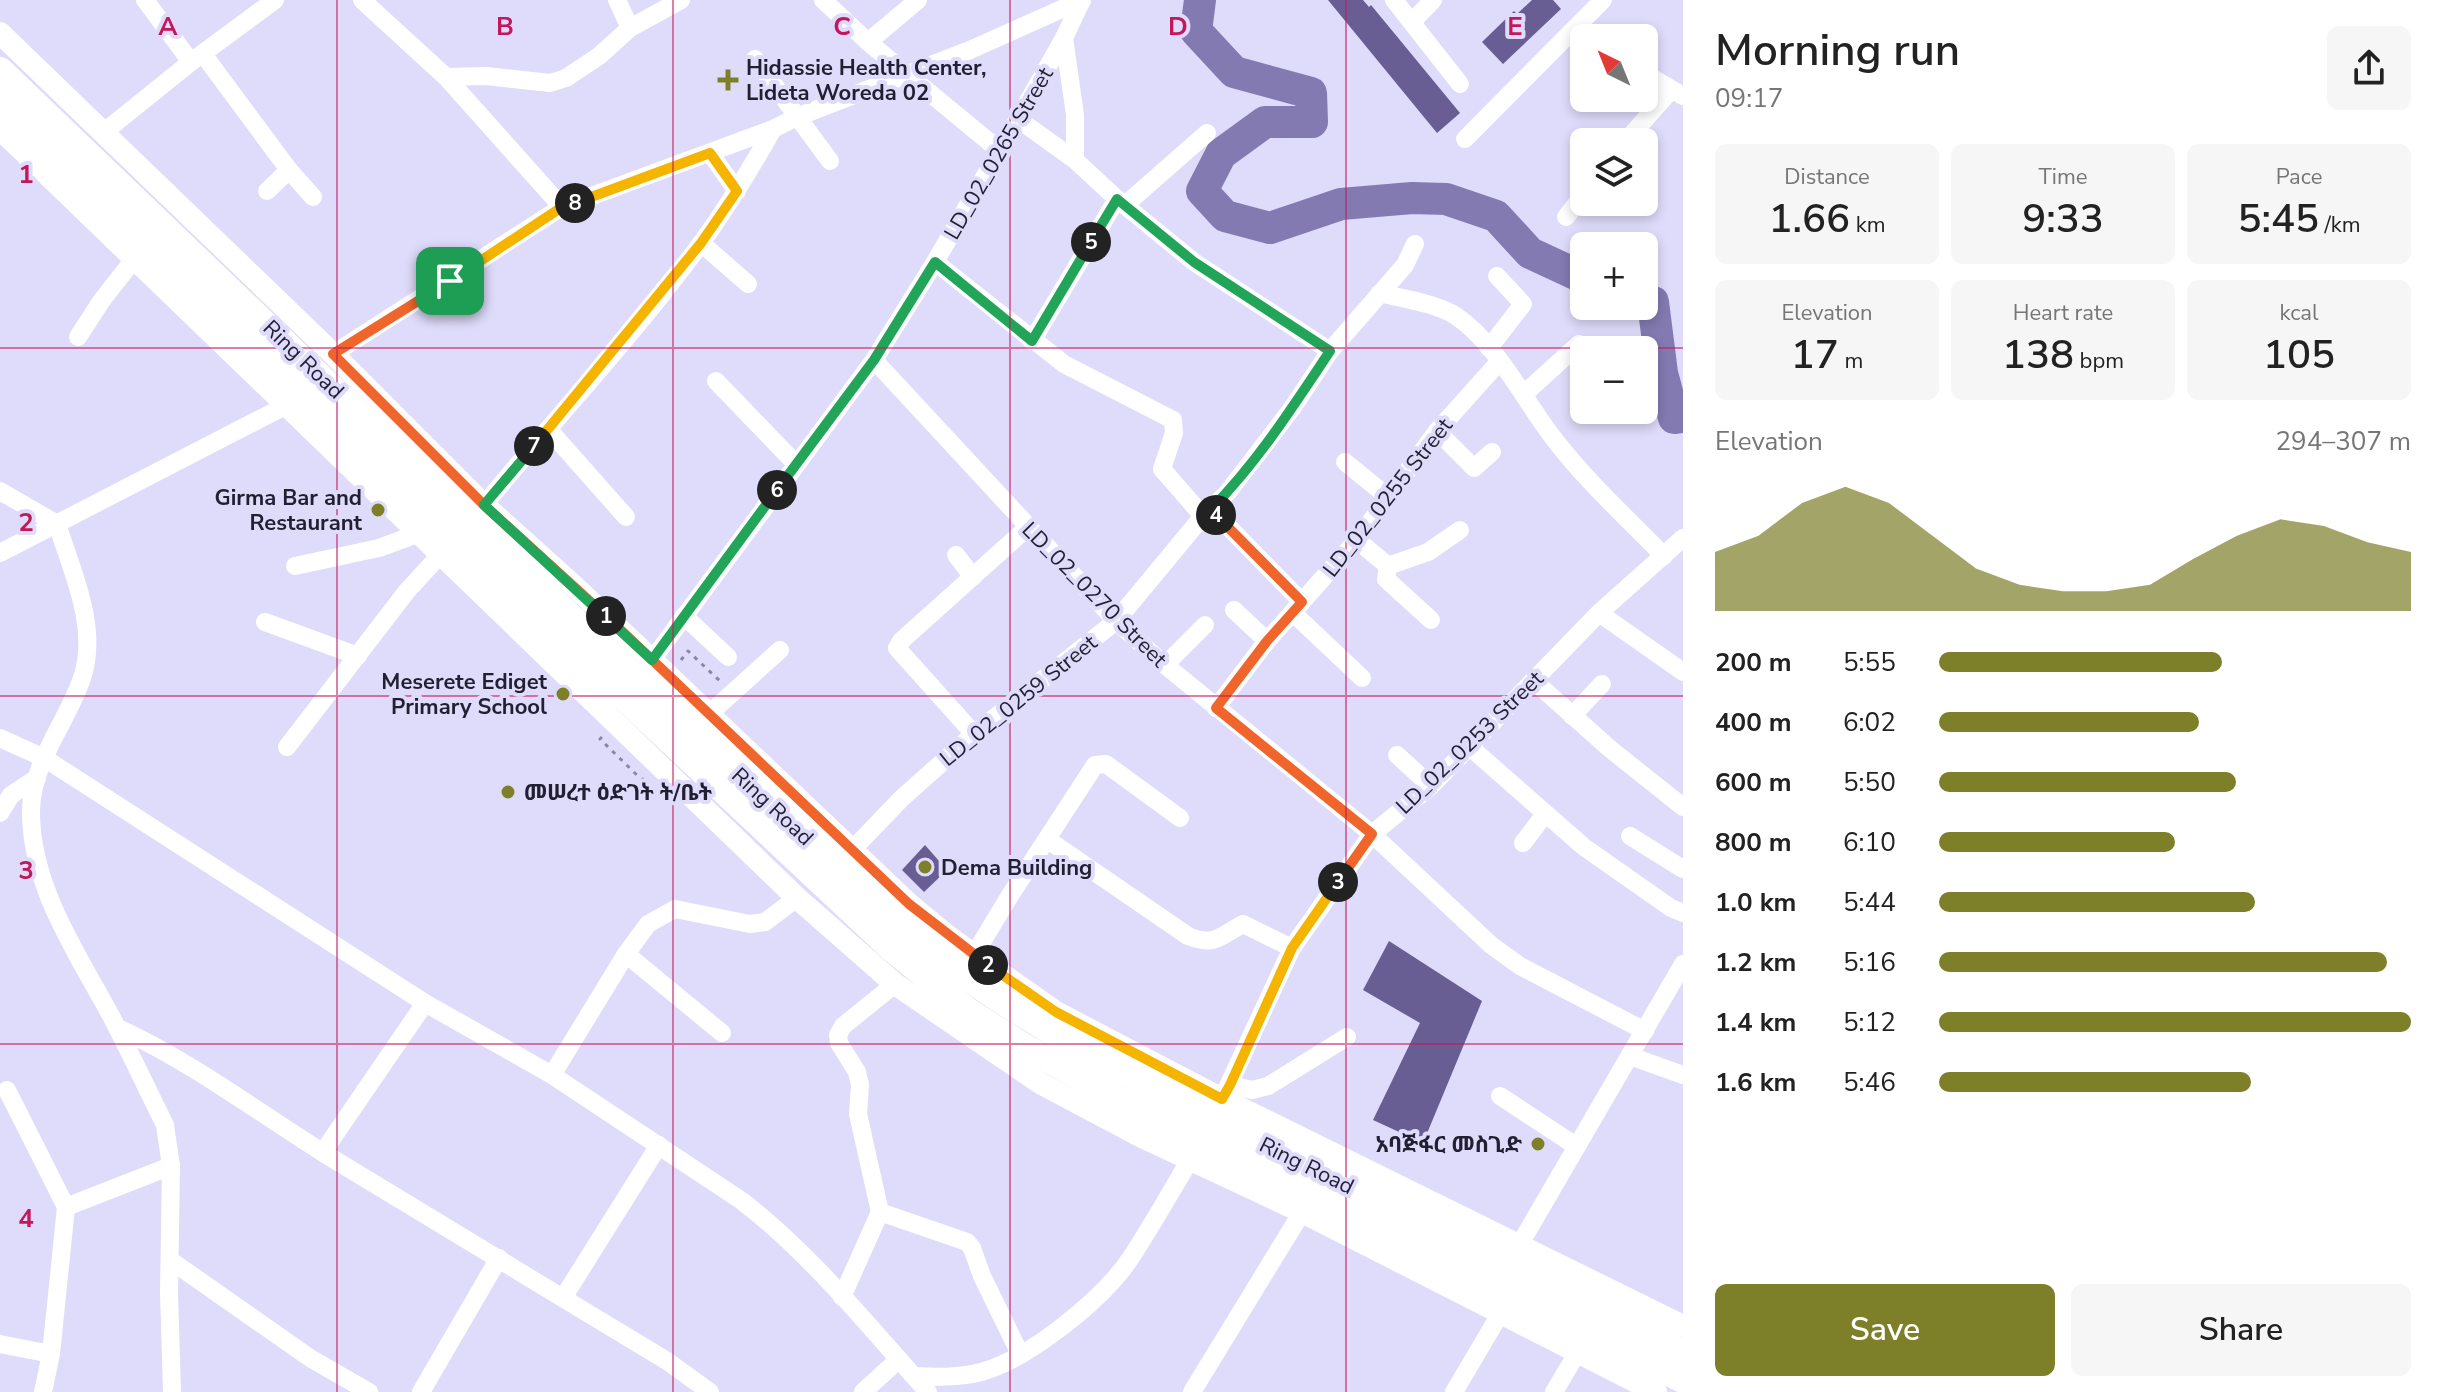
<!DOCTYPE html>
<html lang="en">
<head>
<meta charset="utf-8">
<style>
	:root { --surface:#fff; --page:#f6f6f6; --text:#222; --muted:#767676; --accent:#7d8029 }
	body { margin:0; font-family:"Nunito Sans","Noto Sans Ethiopic",sans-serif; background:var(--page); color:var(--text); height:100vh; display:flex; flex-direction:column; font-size:30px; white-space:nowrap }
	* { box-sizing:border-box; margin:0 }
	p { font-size:26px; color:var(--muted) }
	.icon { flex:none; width:44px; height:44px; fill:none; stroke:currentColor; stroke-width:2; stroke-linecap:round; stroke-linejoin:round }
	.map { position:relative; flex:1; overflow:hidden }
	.details { display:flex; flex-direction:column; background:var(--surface); width:760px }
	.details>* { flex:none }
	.needle { width:52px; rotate:317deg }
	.controls { position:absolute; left:1570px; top:24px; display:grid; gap:16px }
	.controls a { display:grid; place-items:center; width:88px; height:88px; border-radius:12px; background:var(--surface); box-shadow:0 4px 12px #0003; font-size:40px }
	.pin { position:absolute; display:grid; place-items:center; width:68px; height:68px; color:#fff; margin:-34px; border-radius:16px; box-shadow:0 4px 12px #0006 }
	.km { position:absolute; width:40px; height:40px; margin:-20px; border-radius:50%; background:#222; color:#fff; font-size:22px; line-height:40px; text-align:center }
	.round { display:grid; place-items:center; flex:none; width:84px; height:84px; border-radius:12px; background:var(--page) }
	.headline { display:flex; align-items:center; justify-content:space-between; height:136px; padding:0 32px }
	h1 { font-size:44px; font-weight:600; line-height:60px }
	.metrics { display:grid; grid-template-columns:repeat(3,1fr); gap:12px; height:136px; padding:8px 32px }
	.metrics div { display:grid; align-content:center; border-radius:12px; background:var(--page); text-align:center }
	.metrics b { font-size:40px; font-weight:600 }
	.metrics small { font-size:22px; font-weight:400 }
	.metrics p { font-size:22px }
	.chart { height:224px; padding:16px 32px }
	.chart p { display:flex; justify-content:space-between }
	.chart svg { width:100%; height:144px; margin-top:8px; fill:var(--accent); opacity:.7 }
	.button { display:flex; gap:16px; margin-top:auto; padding:16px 32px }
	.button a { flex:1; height:92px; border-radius:12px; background:var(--accent); color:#fff; font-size:32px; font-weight:600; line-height:92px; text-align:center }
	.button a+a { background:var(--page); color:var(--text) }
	ul { padding:0 32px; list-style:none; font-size:26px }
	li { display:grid; grid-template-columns:128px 96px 1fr; align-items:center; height:60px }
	li i { height:20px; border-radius:10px; background:var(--accent) }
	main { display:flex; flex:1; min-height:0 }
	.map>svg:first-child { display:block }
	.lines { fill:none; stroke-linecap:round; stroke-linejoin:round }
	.river { stroke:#837ab1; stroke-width:32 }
	.building { fill:#685e93 }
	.path { stroke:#8a86a1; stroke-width:3; stroke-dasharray:4 6; stroke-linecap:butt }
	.minor { stroke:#fff; stroke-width:18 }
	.major { stroke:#fff; stroke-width:22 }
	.highway { stroke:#fff; stroke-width:26 }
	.split-1-casing { stroke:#fff; stroke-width:16 }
	.split-2-casing { stroke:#fff; stroke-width:16 }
	.split-3-casing { stroke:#fff; stroke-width:16 }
	.split-4-casing { stroke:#fff; stroke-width:16 }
	.split-5-casing { stroke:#fff; stroke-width:16 }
	.split-6-casing { stroke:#fff; stroke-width:16 }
	.split-7-casing { stroke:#fff; stroke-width:16 }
	.split-8-casing { stroke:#fff; stroke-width:16 }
	.split-9-casing { stroke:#fff; stroke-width:16 }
	.split-1 { stroke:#f0652b; stroke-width:10 }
	.split-2 { stroke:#f0652b; stroke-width:10 }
	.split-3 { stroke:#f5b400; stroke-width:10 }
	.split-4 { stroke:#f0652b; stroke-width:10 }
	.split-5 { stroke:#22a559; stroke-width:10 }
	.split-6 { stroke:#22a559; stroke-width:10 }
	.split-7 { stroke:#22a559; stroke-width:10 }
	.split-8 { stroke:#f5b400; stroke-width:10 }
	.split-9 { stroke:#f5b400; stroke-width:10 }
	.grid { fill:none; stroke:#c2185b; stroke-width:2; stroke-opacity:0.55 }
	.poi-dot { fill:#7d8029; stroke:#dfdbfb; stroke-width:3 }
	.labels { text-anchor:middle; stroke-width:8; stroke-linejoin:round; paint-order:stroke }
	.poi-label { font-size:22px; font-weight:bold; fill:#221f32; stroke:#dfdbfb; text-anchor:start }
	.street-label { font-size:22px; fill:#221f32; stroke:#dfdbfb }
	.grid-label { font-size:26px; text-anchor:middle; font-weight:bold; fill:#c2185b; stroke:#dfdbfb; stroke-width:8; stroke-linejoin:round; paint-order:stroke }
</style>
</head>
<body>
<main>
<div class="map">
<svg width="1683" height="1392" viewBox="0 0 1683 1392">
	<rect width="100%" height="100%" fill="#dfdbfb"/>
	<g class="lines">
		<!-- river -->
		<g class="river">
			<path d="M 1200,0 L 1196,31 L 1234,72 L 1311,93 L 1312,122 L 1265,122 L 1221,154 L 1202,191 L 1225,216 L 1270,228 L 1341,204 L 1412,198 L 1446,199 L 1496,216 L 1530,253 L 1584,278"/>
			<path d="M 1644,299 L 1653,302 L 1662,373 L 1674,418 L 1683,417"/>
		</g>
	</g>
	<!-- building -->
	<g class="building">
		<path d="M 1328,0 L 1363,0 L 1369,7 L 1371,5 L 1460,113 L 1437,133 Z"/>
		<path d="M 1532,0 L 1553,0 L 1561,9 L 1503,64 L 1482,42 L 1514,11 L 1517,14 Z"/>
		<path d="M 925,845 L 947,870 L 924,892 L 902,870 Z"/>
		<path d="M 1389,941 L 1482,1001 L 1423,1143 L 1373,1120 L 1420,1023 L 1363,990 Z"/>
	</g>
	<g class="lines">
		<!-- path -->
		<g class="path">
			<path d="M 681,660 L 688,651 L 721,682"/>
			<path d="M 602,737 L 600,739 L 642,780 L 646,777"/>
		</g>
		<!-- minor -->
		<g class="minor">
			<path d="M 145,0 L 191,62"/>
			<path d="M 362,0 L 446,77 L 562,207"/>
			<path d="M 617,0 L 630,28"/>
			<path d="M 823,0 L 868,42 L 999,150"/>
			<path d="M 1394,0 L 1460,84"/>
			<path d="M 1412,22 L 1433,0"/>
			<path d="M 1064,38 L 1075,115 L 1075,160"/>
			<path d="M 868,42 L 918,0"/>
			<path d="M 203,54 L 289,170 L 313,197"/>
			<path d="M 755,59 L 830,161"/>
			<path d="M 1644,73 L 1683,96"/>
			<path d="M 446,77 L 486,76 L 550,83 L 566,78 L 599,56 L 630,28 L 681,0"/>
			<path d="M 1018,119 L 1075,160 L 1117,199 L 1194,262 L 1330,351"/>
			<path d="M 104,132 L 191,62 L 275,0"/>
			<path d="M 1465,139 L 1603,0"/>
			<path d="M 1625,142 L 1671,90"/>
			<path d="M 710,153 L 737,191"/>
			<path d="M 267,191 L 289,170"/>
			<path d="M 1125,205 L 1207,133"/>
			<path d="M 1566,217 L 1584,194"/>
			<path d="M 701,243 L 748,284"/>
			<path d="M 935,262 L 1064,364 L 1173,420 L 1174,433 L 1162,469 L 1203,516"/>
			<path d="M 1380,293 C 1404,299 1435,303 1456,316 C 1496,343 1523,398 1551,435 C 1584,479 1626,517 1664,556"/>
			<path d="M 78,337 L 102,300 L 135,258"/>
			<path d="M 1032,341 L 1117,199"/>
			<path d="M 1489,348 L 1523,304 L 1497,276"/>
			<path d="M 333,354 L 562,207 L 773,129 L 797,117 L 970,50 L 1082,0"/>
			<path d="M 874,360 L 1116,621 L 1165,665 L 1372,834 L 1491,945 L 1520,966 L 1645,1031"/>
			<path d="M 716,381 L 796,464"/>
			<path d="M 1524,394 L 1579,344"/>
			<path d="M 549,430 L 626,517"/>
			<path d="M 1437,431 L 1474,468 L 1492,452"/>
			<path d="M 1345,462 L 1388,497"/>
			<path d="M 0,491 L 57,524 C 72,571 99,628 82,678 C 67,723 30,764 31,814 C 32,888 77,953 111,1016 C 130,1052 147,1089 165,1125 L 171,1166 L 169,1293 L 172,1392"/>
			<path d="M 484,505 C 556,417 635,334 702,242 C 728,206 751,168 773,129"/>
			<path d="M 1211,509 L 1302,602"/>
			<path d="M 1357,540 L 1388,566 L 1428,552 L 1460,530"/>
			<path d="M 0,553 L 287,405"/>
			<path d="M 956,555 L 973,577"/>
			<path d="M 295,566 L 379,548 L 417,534"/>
			<path d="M 1388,566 L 1386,579 L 1431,620"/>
			<path d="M 1234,610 L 1267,641"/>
			<path d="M 1293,613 L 1362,678"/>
			<path d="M 1599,613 L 1683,672"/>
			<path d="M 684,616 L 728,657"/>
			<path d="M 265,622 L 358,656"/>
			<path d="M 652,660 L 874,360 L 935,262 L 1018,119 L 1064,38 L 1082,0"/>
			<path d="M 1165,665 L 1205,625"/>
			<path d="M 1533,680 L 1609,748 L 1683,807"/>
			<path d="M 1216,708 L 1267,641 L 1357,540 L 1437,431 L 1499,362"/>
			<path d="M 709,714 L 780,650"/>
			<path d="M 1572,716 L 1602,684"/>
			<path d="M 974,734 L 897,648 L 901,641 L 1028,527"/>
			<path d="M 0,738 L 44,758 L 425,1003 L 552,1075 L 742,1201 C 812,1255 869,1327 928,1392"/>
			<path d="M 287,747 L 407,591 L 440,555"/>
			<path d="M 1471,748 L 1584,847 L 1671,908 L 1683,913"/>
			<path d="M 1397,755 L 1431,786"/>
			<path d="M 0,813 L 11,795 L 37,778"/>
			<path d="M 1630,836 L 1683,869"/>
			<path d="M 1048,840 L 1188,936 C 1215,947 1220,936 1243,924 L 1292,948"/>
			<path d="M 1523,843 L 1545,814"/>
			<path d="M 852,850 L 902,798 L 974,734 L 1116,621 L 1203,516 L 1228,492 L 1293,407 L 1330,351 L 1405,265 L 1415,244"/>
			<path d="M 626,954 L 722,1033"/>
			<path d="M 974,955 L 1009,897 L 1095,765 L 1106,764 L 1180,818"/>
			<path d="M 118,1028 C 192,1062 256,1111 325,1154 C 438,1223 553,1292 667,1361 L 710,1392"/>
			<path d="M 1630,1056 L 1683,1075"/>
			<path d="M 552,1075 L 626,954 L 648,924 L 675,909 L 750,924 L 765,922 L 797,898"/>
			<path d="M 1230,1085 L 1252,1090 L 1268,1086 L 1347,1037"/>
			<path d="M 7,1090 L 66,1207 L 51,1354 L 43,1392"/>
			<path d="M 1500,1096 L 1576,1146"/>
			<path d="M 1222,1099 L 1292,948 L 1372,834 L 1431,786 L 1599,613 L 1683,538"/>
			<path d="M 323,1152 L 425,1003"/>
			<path d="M 66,1207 L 171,1166"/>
			<path d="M 880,1212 L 967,1242 L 972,1248 L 982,1276 L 1020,1354"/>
			<path d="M 1520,1244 L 1683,964"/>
			<path d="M 170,1260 L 310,1358 L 369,1392"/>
			<path d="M 842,1297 L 880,1212 L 858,1114 L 860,1085 L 857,1072 L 839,1043 L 838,1035 L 843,1026 L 895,984"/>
			<path d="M 563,1298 L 659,1145"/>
			<path d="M 0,1344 L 51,1354"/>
			<path d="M 914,1376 C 936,1377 958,1378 981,1372 C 1029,1359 1102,1300 1130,1259 C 1151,1227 1170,1193 1190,1160"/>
			<path d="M 421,1392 L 499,1258"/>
			<path d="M 863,1392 L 898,1360"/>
			<path d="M 1192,1392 L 1302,1212"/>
			<path d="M 1454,1392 L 1500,1314"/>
			<path d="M 1554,1392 L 1577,1353"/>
		</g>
		<!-- major -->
		<g class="major">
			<path d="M 0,33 L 333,354 L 484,505 L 573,585 L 909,904 L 949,937 L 1056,1012 L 1222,1099 L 1683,1326"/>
			<path d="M 0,129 L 797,898 L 895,984 L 1040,1083 L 1142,1137 L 1302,1212 L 1656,1392"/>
		</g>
		<!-- highway -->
		<g class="highway">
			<path d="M 0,70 L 569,615 L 908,933 C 1024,1028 1160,1092 1293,1158 C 1423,1223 1553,1288 1683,1352"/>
			<path d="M 0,100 L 292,383 L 619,693 L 892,949 L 967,1010 L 1020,1044 L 1119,1099 L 1683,1380"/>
		</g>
	</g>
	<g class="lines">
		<!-- split-1 casing -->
		<g class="split-1-casing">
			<path id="split-1" d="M 450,281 L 333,354 L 484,505 L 606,616"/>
		</g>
		<!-- split-2 casing -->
		<g class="split-2-casing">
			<path id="split-2" d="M 606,616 L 909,904 L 988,965"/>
		</g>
		<!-- split-3 casing -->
		<g class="split-3-casing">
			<path id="split-3" d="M 988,965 L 1056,1012 L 1222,1099 L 1230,1085 L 1292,948 L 1338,882"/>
		</g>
		<!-- split-4 casing -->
		<g class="split-4-casing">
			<path id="split-4" d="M 1216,515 L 1302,602 L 1267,641 L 1216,708 L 1372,834 L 1338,882"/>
		</g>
		<!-- split-5 casing -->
		<g class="split-5-casing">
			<path id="split-5" d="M 1091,242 L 1117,199 L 1194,262 L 1330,351 C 1294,405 1257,463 1211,509 L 1216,515"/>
		</g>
		<!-- split-6 casing -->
		<g class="split-6-casing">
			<path id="split-6" d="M 777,490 L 874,360 L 935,262 L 1032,341 L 1091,242"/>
		</g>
		<!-- split-7 casing -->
		<g class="split-7-casing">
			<path id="split-7" d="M 534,446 L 484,505 L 652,660 L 777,490"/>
		</g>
		<!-- split-8 casing -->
		<g class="split-8-casing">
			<path id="split-8" d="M 534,446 L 701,243 L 737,191 L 710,153 L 575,203"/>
		</g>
		<!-- split-9 casing -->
		<g class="split-9-casing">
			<path id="split-9" d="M 450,281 L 562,207 L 575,203"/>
		</g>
		<!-- split-1 -->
		<use href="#split-1" class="split-1"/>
		<!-- split-2 -->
		<use href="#split-2" class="split-2"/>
		<!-- split-3 -->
		<use href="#split-3" class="split-3"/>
		<!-- split-4 -->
		<use href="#split-4" class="split-4"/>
		<!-- split-5 -->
		<use href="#split-5" class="split-5"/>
		<!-- split-6 -->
		<use href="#split-6" class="split-6"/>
		<!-- split-7 -->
		<use href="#split-7" class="split-7"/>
		<!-- split-8 -->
		<use href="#split-8" class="split-8"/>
		<!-- split-9 -->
		<use href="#split-9" class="split-9"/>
	</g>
	<!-- grid -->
	<path class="grid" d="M 337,0 L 337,1392M 673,0 L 673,1392M 1010,0 L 1010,1392M 1346,0 L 1346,1392M 0,348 L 1683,348M 0,696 L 1683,696M 0,1044 L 1683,1044"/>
	<!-- markers -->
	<g class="poi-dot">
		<path d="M724 68h8v8h8v8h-8v8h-8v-8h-8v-8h8z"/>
		<circle cx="378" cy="510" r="8"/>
		<circle cx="563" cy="694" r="8"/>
		<circle cx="508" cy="792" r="8"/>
		<circle cx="925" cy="867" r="8"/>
		<circle cx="1538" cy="1144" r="8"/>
	</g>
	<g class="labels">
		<!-- poi labels -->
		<g class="poi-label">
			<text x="746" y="75">Hidassie Health Center,<tspan x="746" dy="25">Lideta Woreda 02</tspan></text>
			<text x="362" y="505" text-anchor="end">Girma Bar and<tspan x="362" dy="25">Restaurant</tspan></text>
			<text x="547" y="689" text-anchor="end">Meserete Ediget<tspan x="547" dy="25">Primary School</tspan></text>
			<text x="524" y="800">መሠረተ ዕድገት ት/ቤት</text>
			<text x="941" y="875">Dema Building</text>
			<text x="1522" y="1152" text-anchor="end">አባጅፋር መስጊድ</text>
		</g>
		<!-- street labels -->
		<g class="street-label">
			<text transform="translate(998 153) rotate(-60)" y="8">LD_02_0265 Street</text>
			<text transform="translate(304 359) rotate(44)" y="8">Ring Road</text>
			<text transform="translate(1387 497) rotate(-52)" y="8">LD_02_0255 Street</text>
			<text transform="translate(1095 594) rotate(45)" y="8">LD_02_0270 Street</text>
			<text transform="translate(1018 700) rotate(-39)" y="8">LD_02_0259 Street</text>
			<text transform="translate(1469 742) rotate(-44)" y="8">LD_02_0253 Street</text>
			<text transform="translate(773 806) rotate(43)" y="8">Ring Road</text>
			<text transform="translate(1307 1165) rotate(26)" y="8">Ring Road</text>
		</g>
	</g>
	<g class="grid-label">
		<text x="168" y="35">A</text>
		<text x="505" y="35">B</text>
		<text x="842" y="35">C</text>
		<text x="1178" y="35">D</text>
		<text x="1515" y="35">E</text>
		<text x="26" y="183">1</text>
		<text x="26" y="531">2</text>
		<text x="26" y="879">3</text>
		<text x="26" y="1227">4</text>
	</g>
</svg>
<div class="controls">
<a><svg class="needle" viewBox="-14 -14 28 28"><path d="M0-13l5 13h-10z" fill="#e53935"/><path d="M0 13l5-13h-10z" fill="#767676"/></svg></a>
<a><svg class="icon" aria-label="layers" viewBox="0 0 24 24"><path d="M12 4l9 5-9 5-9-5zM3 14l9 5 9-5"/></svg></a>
<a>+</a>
<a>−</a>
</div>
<div class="pin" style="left:450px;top:281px;background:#1e9e55"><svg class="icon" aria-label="arrive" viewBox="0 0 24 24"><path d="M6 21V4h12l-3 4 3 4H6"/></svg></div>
<b class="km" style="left:606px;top:616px">1</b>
<b class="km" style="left:988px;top:965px">2</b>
<b class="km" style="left:1338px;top:882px">3</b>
<b class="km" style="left:1216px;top:515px">4</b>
<b class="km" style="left:1091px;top:242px">5</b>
<b class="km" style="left:777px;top:490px">6</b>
<b class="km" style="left:534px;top:446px">7</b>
<b class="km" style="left:575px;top:203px">8</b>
</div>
<section class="details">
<div class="headline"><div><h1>Morning run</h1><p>09:17</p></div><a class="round"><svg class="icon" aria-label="share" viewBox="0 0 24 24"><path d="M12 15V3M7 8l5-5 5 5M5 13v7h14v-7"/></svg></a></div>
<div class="metrics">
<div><p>Distance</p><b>1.66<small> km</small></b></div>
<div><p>Time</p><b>9:33</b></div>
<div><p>Pace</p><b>5:45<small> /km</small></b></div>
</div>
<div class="metrics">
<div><p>Elevation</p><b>17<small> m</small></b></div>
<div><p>Heart rate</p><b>138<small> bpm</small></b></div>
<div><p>kcal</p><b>105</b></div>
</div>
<div class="chart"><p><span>Elevation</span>294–307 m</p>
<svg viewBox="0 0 160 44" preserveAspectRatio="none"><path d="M0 44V26L10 21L20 11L30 6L40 11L50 21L60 31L70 36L80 38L90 38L100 36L110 28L120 21L130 16L140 18L150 23L160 26V44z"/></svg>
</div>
<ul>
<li><b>200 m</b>5:55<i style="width:60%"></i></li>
<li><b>400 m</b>6:02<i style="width:55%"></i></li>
<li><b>600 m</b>5:50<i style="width:63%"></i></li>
<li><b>800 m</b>6:10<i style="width:50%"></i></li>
<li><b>1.0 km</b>5:44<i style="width:67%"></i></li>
<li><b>1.2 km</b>5:16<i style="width:95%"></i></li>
<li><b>1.4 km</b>5:12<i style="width:100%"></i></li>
<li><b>1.6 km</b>5:46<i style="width:66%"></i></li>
</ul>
<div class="button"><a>Save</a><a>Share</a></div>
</section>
</main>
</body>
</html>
